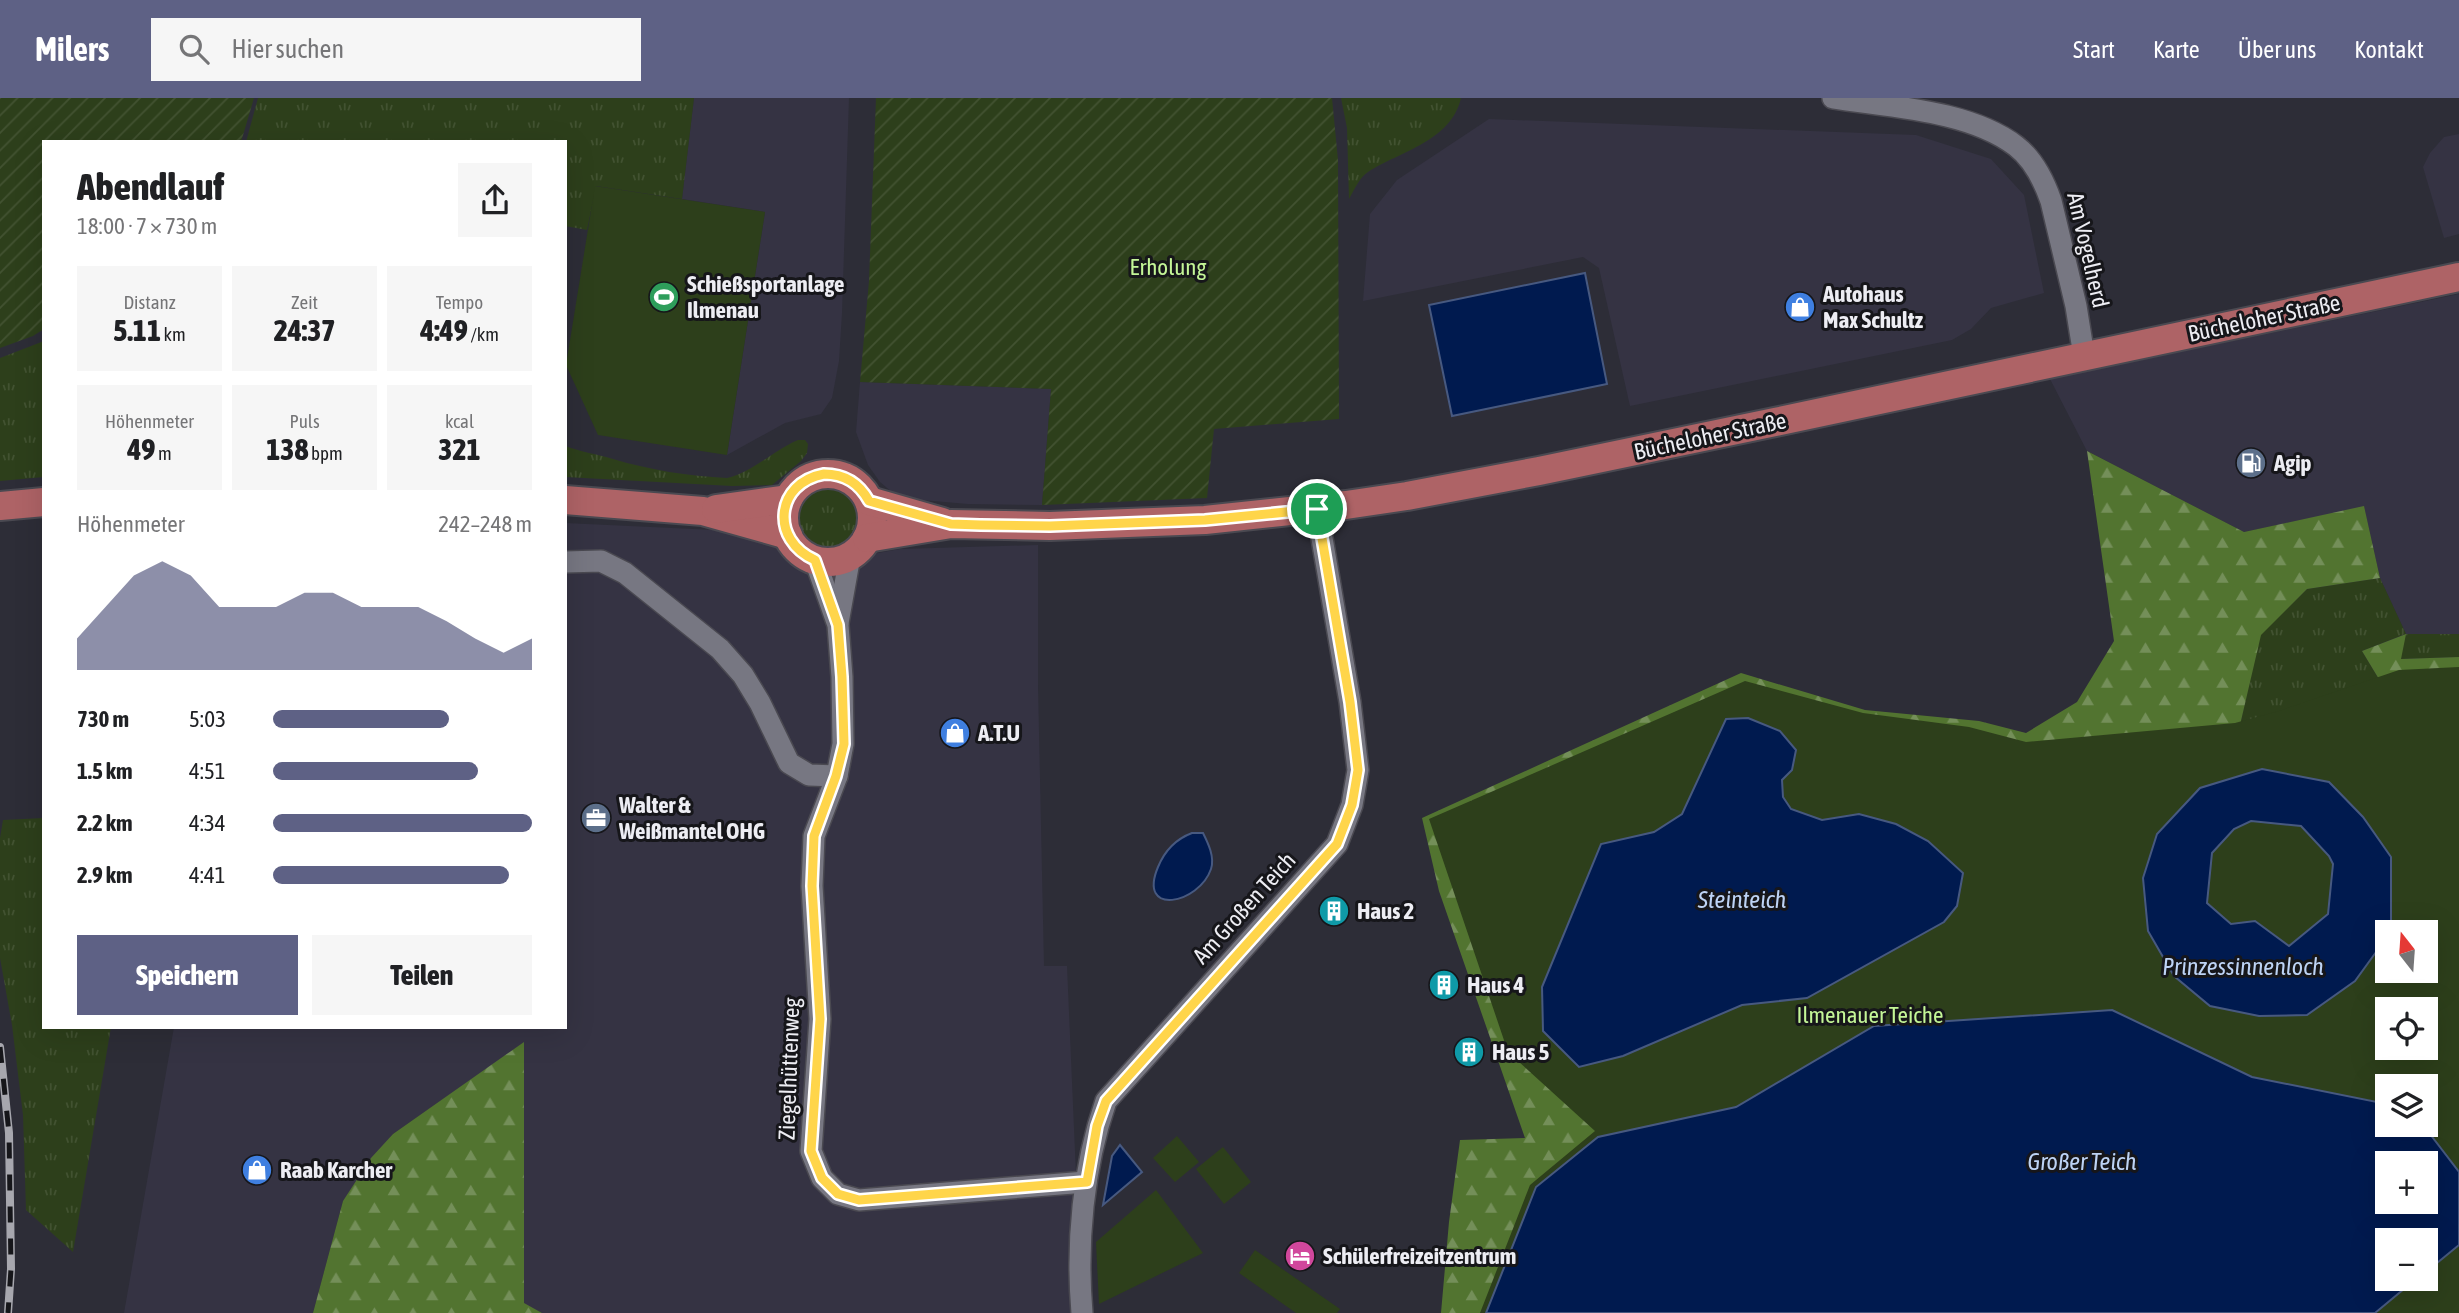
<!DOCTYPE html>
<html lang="de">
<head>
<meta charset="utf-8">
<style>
	:root { --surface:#fff; --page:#f6f6f6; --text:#202124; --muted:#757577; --accent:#5e6185 }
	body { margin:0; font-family:"Asap Condensed",sans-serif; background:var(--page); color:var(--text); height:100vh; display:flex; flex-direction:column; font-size:26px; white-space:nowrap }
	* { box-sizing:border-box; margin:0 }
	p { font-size:23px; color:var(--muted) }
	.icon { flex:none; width:38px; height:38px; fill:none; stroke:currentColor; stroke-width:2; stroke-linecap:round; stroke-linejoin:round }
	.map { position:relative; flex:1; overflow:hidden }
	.side { position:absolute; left:42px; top:42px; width:525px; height:889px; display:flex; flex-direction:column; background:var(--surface); border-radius:0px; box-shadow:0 7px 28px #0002 }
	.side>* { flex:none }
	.needle { width:46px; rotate:343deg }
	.controls { position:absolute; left:2375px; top:822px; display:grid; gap:14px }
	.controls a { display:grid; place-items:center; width:63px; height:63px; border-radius:0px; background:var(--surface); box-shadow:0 7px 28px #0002; font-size:35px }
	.pin { position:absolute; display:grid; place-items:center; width:60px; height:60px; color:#fff; margin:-30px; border:4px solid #fff; border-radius:50%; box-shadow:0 2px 7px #0007 }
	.round { display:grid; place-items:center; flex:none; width:74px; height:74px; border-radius:0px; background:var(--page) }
	.headline { display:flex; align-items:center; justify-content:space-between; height:119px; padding:0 35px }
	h1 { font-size:38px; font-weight:800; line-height:52px }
	.metrics { display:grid; grid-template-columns:repeat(3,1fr); gap:10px; height:119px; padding:7px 35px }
	.metrics div { display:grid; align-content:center; border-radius:0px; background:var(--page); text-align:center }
	.metrics b { font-size:30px; font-weight:800 }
	.metrics small { font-size:19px; font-weight:400 }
	.metrics p { font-size:19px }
	.chart { height:196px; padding:14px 35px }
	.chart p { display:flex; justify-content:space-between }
	.chart svg { width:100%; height:126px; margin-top:7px; fill:var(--accent); opacity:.7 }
	.primary-button { display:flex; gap:14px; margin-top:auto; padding:14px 35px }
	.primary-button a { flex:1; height:80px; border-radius:0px; background:var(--accent); color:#fff; font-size:28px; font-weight:800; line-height:80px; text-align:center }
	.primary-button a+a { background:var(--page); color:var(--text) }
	ul { padding:0 35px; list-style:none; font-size:23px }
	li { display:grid; grid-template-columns:112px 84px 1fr; align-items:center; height:52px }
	li i { height:18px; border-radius:9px; background:var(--accent) }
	header { display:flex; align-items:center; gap:42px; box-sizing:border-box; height:98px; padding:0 35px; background:var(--accent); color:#fff }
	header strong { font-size:33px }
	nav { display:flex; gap:38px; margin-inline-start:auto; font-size:24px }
	.search { width:490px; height:63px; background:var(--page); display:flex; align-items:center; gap:18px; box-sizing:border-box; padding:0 24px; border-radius:0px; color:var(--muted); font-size:26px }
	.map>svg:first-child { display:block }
	.built { fill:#353343 }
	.grass { fill:url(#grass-tufts) }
	.forest { fill:url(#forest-firs); fill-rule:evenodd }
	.park { fill:#2d3f1b; fill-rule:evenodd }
	.garden { fill:url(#garden-furrows) }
	.water { fill:#001a4f; stroke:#475980; stroke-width:2; fill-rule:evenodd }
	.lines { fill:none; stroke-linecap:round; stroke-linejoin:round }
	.minor-casing { stroke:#4a4951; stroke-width:24 }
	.major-casing { stroke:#4a4951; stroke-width:32 }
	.minor { stroke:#777782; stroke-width:21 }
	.major { stroke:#ae6366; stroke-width:28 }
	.rail-casing { stroke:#a7a7ae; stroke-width:8 }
	.rail { stroke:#16161a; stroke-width:5; stroke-dasharray:16; stroke-linecap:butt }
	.route-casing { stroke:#fff; stroke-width:14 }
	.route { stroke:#ffd54a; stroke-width:9 }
	.labels { text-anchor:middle; stroke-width:6; stroke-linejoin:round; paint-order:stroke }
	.street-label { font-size:23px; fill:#ededf3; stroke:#16161a }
	.park-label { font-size:23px; fill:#c4f697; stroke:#16161a }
	.poi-label { font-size:23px; font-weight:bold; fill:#ededf3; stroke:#16161a; text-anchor:start }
	.water-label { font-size:24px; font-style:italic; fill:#bdd3f5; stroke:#16161a }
</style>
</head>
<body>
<header>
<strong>Milers</strong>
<div class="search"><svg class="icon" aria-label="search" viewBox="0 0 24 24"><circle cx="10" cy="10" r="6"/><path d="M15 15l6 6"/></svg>Hier suchen</div>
<nav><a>Start</a><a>Karte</a><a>Über uns</a><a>Kontakt</a></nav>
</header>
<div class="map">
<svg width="2459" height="1215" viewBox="0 0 2459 1215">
	<defs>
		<pattern id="grass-tufts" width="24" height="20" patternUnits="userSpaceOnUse" patternTransform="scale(1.75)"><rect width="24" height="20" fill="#2d3f1b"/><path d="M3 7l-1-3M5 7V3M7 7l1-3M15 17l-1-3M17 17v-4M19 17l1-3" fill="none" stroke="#425231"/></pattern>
		<pattern id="forest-firs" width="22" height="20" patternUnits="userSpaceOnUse" patternTransform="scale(1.75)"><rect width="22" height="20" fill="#527430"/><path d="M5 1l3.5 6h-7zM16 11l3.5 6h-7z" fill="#748f59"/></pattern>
		<pattern id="garden-furrows" width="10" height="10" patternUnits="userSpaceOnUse" patternTransform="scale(1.75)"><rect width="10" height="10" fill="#2d3f1b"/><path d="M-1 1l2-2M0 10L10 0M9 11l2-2" fill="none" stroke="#425231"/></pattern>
	</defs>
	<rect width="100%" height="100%" fill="#2d2d37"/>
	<!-- built -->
	<g class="built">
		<path d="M 694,0 L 849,0 L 842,215 L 839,263 L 832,300 L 821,316 L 785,325 L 727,357 L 765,114 L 682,101 Z"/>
		<path d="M 1489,21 L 1916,37 L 1991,61 L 2024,97 L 2044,195 L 1991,210 L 1971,231 L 1952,242 L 1630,308 L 1599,170 L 1583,159 L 1363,203 L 1370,116 L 1397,82 Z"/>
		<path d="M 2459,36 L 2459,136 L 2444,140 L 2423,69 L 2430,55 L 2444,39 Z"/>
		<path d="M 2459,196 L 2459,536 L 2406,536 L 2380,480 L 2364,409 L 2244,434 L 2087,353 L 2050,281 Z"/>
		<path d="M 860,284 L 1051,291 L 1042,407 L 968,406 L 910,401 L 893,395 L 880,384 L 868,367 L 856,334 Z"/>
		<path d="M 565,425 L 715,432 L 758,436 L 784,449 L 799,471 L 843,474 L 867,457 L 900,451 L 1038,447 L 1038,587 L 1044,868 L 1067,868 L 1077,1100 L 1073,1215 L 542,1215 L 524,1206 L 524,945 L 393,1036 L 343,1103 L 313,1215 L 124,1215 L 174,929 L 565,929 Z"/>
	</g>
	<!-- grass -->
	<g class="grass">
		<path d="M 258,0 L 694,0 L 682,101 L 596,88 L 587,132 L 565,128 L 565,44 L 246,44 Z"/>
		<path d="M 1341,0 L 1461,0 C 1451,43 1401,53 1368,74 C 1360,79 1354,92 1349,101 L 1347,30 Z"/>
		<path d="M 44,243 L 44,379 L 0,383 L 0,260 Z"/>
		<path d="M 798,342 L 805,342 L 808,346 L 807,355 L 801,363 L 772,387 L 732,388 L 565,379 L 565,348 C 581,354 597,356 613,361 C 650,372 688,378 727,380 C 753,374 774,352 798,342 Z"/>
		<circle cx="828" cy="420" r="29"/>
		<path d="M 2380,480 L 2406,536 L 2459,536 L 2459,559 L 2400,561 L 2405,536 L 2362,553 L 2397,611 L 2459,640 L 2459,960 L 2426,933 L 2426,912 L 2399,912 L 2386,901 L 2457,865 L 2435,817 L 2418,749 L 2382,701 L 2330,667 L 2288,655 L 2294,677 L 2262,671 L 2200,690 L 2192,644 L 2240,627 L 2260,537 L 2307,491 Z"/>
		<path d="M 44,720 L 44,929 L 111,929 L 73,1154 L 26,1112 L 23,1017 L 12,927 L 0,860 L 0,740 L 3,722 Z"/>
	</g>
	<!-- forest -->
	<g class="forest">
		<path d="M 2087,353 L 2244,434 L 2364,408 L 2380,480 L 2307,491 L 2261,537 L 2240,627 L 2193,644 L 2200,690 L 2157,736 L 2143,780 L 2148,833 L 2174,877 L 2210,908 L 2259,918 L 2307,917 L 2355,883 L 2387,839 L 2387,873 L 2426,873 L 2426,835 L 2390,835 L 2391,759 L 2363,719 L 2329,684 L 2294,677 L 2287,655 L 2330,667 L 2382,701 L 2418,749 L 2435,817 L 2458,865 L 2387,901 L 2399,912 L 2387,912 L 2387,950 L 2426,950 L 2426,933 L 2459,960 L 2459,1074 L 2423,1027 L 2426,1027 L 2426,989 L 2387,989 L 2387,1006 L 2252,979 L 2112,912 L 1874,928 L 1736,1009 L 1598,1039 L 1536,1089 L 1486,1215 L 1441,1215 L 1449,1124 L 1460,1042 L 1525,1040 L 1439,793 L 1422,720 L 1741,575 L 1865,612 L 1979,623 L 2026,635 L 2077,604 L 2114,543 ZM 1748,620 L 1780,633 L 1796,652 L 1792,672 L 1782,682 L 1783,699 L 1791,711 L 1822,722 L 1859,716 L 1896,726 L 1928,743 L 1963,775 L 1957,808 L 1944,824 L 1807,900 L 1743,907 L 1623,958 L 1579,969 L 1543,933 L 1542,889 L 1601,746 L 1654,734 L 1682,716 L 1726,621 Z"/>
		<path d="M 2406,536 L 2401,561 L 2459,559 L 2459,640 L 2397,611 L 2362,553 Z"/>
		<path d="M 524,944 L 524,1205 L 542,1215 L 313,1215 L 343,1103 L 371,1060 L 393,1036 Z"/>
	</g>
	<!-- park -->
	<g class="park">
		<path d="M 595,88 L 765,114 L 727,357 L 598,337 L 566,267 Z"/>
		<path d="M 2459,569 L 2459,1215 L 1480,1215 L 1530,1087 L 1595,1033 L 1508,954 L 1429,721 L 1745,583 L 1863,615 L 1969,629 L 2026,644 L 2235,625 L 2279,613 L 2399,572 ZM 2387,835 L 2426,835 L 2426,873 L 2387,873 ZM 2387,912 L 2426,912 L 2426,950 L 2387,950 ZM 2387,989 L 2426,989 L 2426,1027 L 2387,1027 ZM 2387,1066 L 2426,1066 L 2426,1104 L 2387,1104 ZM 2387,1143 L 2426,1143 L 2426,1181 L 2387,1181 Z"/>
		<path d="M 1177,1038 L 1199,1064 L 1175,1084 L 1153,1060 Z"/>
		<path d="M 1223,1049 L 1251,1084 L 1224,1106 L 1196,1071 Z"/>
		<path d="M 1156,1092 L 1203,1155 L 1099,1206 L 1096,1144 Z"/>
		<path d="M 1255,1152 L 1340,1211 L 1337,1215 L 1296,1215 L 1239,1175 Z"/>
	</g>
	<!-- garden -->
	<g class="garden">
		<path d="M 0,0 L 254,0 L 241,44 L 44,44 L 44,231 L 33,238 L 0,250 Z"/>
		<path d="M 876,0 L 1332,0 L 1338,62 L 1339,321 L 1214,331 L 1207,400 L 1042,407 L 1051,291 L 860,284 L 869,183 Z"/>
	</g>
	<!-- water -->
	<g class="water">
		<path d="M 1585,175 L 1607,286 L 1452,318 L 1429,207 Z"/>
		<path d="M 1748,620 L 1780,633 L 1796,652 L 1792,672 L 1782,682 L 1783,699 L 1791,711 L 1822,722 L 1859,716 L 1896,726 L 1928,743 L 1963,775 L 1957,808 L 1944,824 L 1807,900 L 1742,907 L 1623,958 L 1579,969 L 1543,933 L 1542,889 L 1601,746 L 1654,734 L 1682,716 L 1726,621 Z"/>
		<path d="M 2262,671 L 2329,684 L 2363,719 L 2391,759 L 2391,834 L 2387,835 L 2387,839 L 2355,883 L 2307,917 L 2259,918 L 2210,908 L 2174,878 L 2148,833 L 2143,780 L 2157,736 L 2200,690 ZM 2251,723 L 2301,728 L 2329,758 L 2333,766 L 2328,816 L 2289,848 L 2255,823 L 2231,826 L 2207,805 L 2212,755 L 2234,731 Z"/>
		<path d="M 1192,735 L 1203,735 C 1208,745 1215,759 1211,771 C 1199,806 1137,819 1158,769 C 1165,752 1176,741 1192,735 Z"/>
		<path d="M 2112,912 L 2252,979 L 2387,1006 L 2387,1027 L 2423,1027 L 2459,1074 L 2459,1147 L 2426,1174 L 2426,1143 L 2387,1143 L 2387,1181 L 2416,1181 L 2375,1215 L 1486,1215 L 1536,1089 L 1598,1039 L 1736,1009 L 1874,928 ZM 2387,1066 L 2426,1066 L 2426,1104 L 2387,1104 Z"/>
		<path d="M 1120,1047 L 1142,1074 L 1103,1107 L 1112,1058 Z"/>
	</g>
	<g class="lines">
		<!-- minor casing -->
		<g class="minor-casing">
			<g id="minor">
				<path d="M 1833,0 C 1889,9 1969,12 2016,48 C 2033,61 2044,83 2051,103 L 2076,208 L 2084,258"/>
				<path d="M 815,462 L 838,527 L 842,579 L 843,646 L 837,678 L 814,738 L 812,788 L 820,921 L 811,1053 L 822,1080 L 838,1096 L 859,1102 L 1086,1084"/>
				<path d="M 565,464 L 601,463 L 625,475 L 720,551 L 743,577 L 760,605 L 789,665 L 809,677 L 837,678"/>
				<path d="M 838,525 L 850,458"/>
				<path d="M 1082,1215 C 1076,1145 1083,1069 1106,1003 L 1337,746 L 1352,707 L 1358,672 L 1350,604 L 1317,411"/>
			</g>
		</g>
		<!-- major casing -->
		<g class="major-casing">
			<g id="major">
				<circle cx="828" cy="420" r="44"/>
				<path d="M 565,402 L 703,413 L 788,437"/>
				<path d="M 869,403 L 942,424"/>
				<path d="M 0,408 L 44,404"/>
				<path d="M 716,411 L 788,401"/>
				<path d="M 867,440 L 951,426 L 1050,428 L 1205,422 L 1346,407 L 1407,398 L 1539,373 L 1775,324 L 2459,179"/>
			</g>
		</g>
		<!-- minor -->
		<use href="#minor" class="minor"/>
		<!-- major -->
		<use href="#major" class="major"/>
		<!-- rail casing -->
		<g class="rail-casing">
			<path id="rail" d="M 0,949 L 9,1035 L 11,1171 L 8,1215"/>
		</g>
		<!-- rail -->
		<use href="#rail" class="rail"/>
	</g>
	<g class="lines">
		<!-- route casing -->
		<g class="route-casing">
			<path id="route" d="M 824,376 C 845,376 859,385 869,403 L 951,426 L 980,427 L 1050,428 L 1205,422 L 1317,411 L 1350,604 L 1358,672 L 1352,707 L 1337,746 L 1106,1003 L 1097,1028 L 1087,1084 L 859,1102 L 838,1096 L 822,1080 L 811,1053 L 820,921 L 812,788 L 814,738 L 836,678 L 844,646 L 842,579 L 838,527 L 815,462 C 770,442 775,385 824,376 Z"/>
		</g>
		<!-- route -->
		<use href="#route" class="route"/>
	</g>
	<!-- icons -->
	<defs>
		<g id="stadium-disc" transform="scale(1.575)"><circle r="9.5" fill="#2e9e5b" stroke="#16161a"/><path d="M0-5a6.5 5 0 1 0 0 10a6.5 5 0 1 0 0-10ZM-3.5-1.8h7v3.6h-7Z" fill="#fff"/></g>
		<g id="shop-disc" transform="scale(1.575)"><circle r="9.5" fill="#3f7fe0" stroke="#16161a"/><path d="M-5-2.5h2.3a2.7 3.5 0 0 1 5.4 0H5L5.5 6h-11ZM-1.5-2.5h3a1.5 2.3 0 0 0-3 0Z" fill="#fff"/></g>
		<g id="fuel-disc" transform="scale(1.575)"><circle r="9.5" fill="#5c6f8a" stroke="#16161a"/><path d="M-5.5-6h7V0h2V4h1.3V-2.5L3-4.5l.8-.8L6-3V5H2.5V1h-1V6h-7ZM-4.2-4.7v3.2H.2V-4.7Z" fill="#fff"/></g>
		<g id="office-disc" transform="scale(1.575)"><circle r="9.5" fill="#5c6f8a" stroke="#16161a"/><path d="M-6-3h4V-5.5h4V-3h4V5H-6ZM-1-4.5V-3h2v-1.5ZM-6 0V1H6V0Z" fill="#fff"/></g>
		<g id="building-disc" transform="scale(1.575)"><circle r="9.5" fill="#0f9aa8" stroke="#16161a"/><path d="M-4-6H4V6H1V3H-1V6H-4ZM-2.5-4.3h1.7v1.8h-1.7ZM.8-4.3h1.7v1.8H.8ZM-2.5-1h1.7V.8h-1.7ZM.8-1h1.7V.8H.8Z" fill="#fff"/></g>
		<g id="hotel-disc" transform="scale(1.575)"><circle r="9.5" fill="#d1479c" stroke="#16161a"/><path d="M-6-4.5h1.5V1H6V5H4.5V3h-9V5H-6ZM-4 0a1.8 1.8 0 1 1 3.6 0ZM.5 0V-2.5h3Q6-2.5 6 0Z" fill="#fff"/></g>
	</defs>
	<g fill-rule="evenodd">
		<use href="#stadium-disc" x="664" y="199"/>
		<use href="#shop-disc" x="1800" y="209"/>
		<use href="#fuel-disc" x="2251" y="365"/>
		<use href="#shop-disc" x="955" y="635"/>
		<use href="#office-disc" x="596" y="720"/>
		<use href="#building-disc" x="1334" y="813"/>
		<use href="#building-disc" x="1444" y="887"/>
		<use href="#building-disc" x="1469" y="954"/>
		<use href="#shop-disc" x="257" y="1072"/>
		<use href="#hotel-disc" x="1300" y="1158"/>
	</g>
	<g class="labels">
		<!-- street labels -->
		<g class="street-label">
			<text transform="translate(2088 152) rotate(77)" y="8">Am Vogelherd</text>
			<text transform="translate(2264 220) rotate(-12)" y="8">Bücheloher Straße</text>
			<text transform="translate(1710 338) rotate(-12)" y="8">Bücheloher Straße</text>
			<text transform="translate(1244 810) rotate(-48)" y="8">Am Großen Teich</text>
			<text transform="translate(789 971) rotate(-88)" y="8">Ziegelhüttenweg</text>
		</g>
		<!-- park labels -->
		<g class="park-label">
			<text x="1168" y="177">Erholung</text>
			<text x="1870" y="925">Ilmenauer Teiche</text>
		</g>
		<!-- poi labels -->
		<g class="poi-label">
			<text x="687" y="194">Schießsportanlage<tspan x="687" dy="26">Ilmenau</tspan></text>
			<text x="1823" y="204">Autohaus<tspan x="1823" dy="26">Max Schultz</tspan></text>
			<text x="2274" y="373">Agip</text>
			<text x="978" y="643">A.T.U</text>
			<text x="619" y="715">Walter &amp;<tspan x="619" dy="26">Weißmantel OHG</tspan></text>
			<text x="1357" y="821">Haus 2</text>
			<text x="1467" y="895">Haus 4</text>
			<text x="1492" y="962">Haus 5</text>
			<text x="280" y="1080">Raab Karcher</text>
			<text x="1323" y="1166">Schülerfreizeitzentrum</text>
		</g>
		<!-- water labels -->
		<g class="water-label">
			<text x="1742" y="810">Steinteich</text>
			<text x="2243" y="877">Prinzessinnenloch</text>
			<text x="2082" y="1072">Großer Teich</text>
		</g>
	</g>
</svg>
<div class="controls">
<a><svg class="needle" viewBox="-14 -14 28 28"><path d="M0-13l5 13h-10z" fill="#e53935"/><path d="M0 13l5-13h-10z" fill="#757577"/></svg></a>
<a><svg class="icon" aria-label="locate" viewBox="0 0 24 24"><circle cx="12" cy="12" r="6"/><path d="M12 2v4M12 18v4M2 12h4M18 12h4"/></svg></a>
<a><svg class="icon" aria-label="layers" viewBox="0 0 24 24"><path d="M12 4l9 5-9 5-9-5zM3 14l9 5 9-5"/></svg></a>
<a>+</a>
<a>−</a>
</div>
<div class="pin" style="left:1317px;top:411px;background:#1e9e55"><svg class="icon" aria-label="arrive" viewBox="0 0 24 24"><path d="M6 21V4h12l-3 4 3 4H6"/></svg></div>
<section class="side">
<div class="headline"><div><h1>Abendlauf</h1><p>18:00 · 7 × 730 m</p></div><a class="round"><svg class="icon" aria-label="share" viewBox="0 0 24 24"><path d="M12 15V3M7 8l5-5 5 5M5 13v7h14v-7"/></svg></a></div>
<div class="metrics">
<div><p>Distanz</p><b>5.11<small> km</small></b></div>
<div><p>Zeit</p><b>24:37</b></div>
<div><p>Tempo</p><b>4:49<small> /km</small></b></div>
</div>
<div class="metrics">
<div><p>Höhenmeter</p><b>49<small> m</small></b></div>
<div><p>Puls</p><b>138<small> bpm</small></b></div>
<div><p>kcal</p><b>321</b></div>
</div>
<div class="chart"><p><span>Höhenmeter</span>242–248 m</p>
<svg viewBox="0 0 160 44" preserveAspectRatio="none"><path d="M0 44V33L10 22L20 11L30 6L40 11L50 22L60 22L70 22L80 17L90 17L100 22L110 22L120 22L130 27L140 33L150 38L160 33V44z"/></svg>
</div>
<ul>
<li><b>730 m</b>5:03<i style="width:68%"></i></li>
<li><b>1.5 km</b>4:51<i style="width:79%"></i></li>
<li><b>2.2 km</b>4:34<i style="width:100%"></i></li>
<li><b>2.9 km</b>4:41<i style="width:91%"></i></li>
</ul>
<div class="primary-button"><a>Speichern</a><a>Teilen</a></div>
</section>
</div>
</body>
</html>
